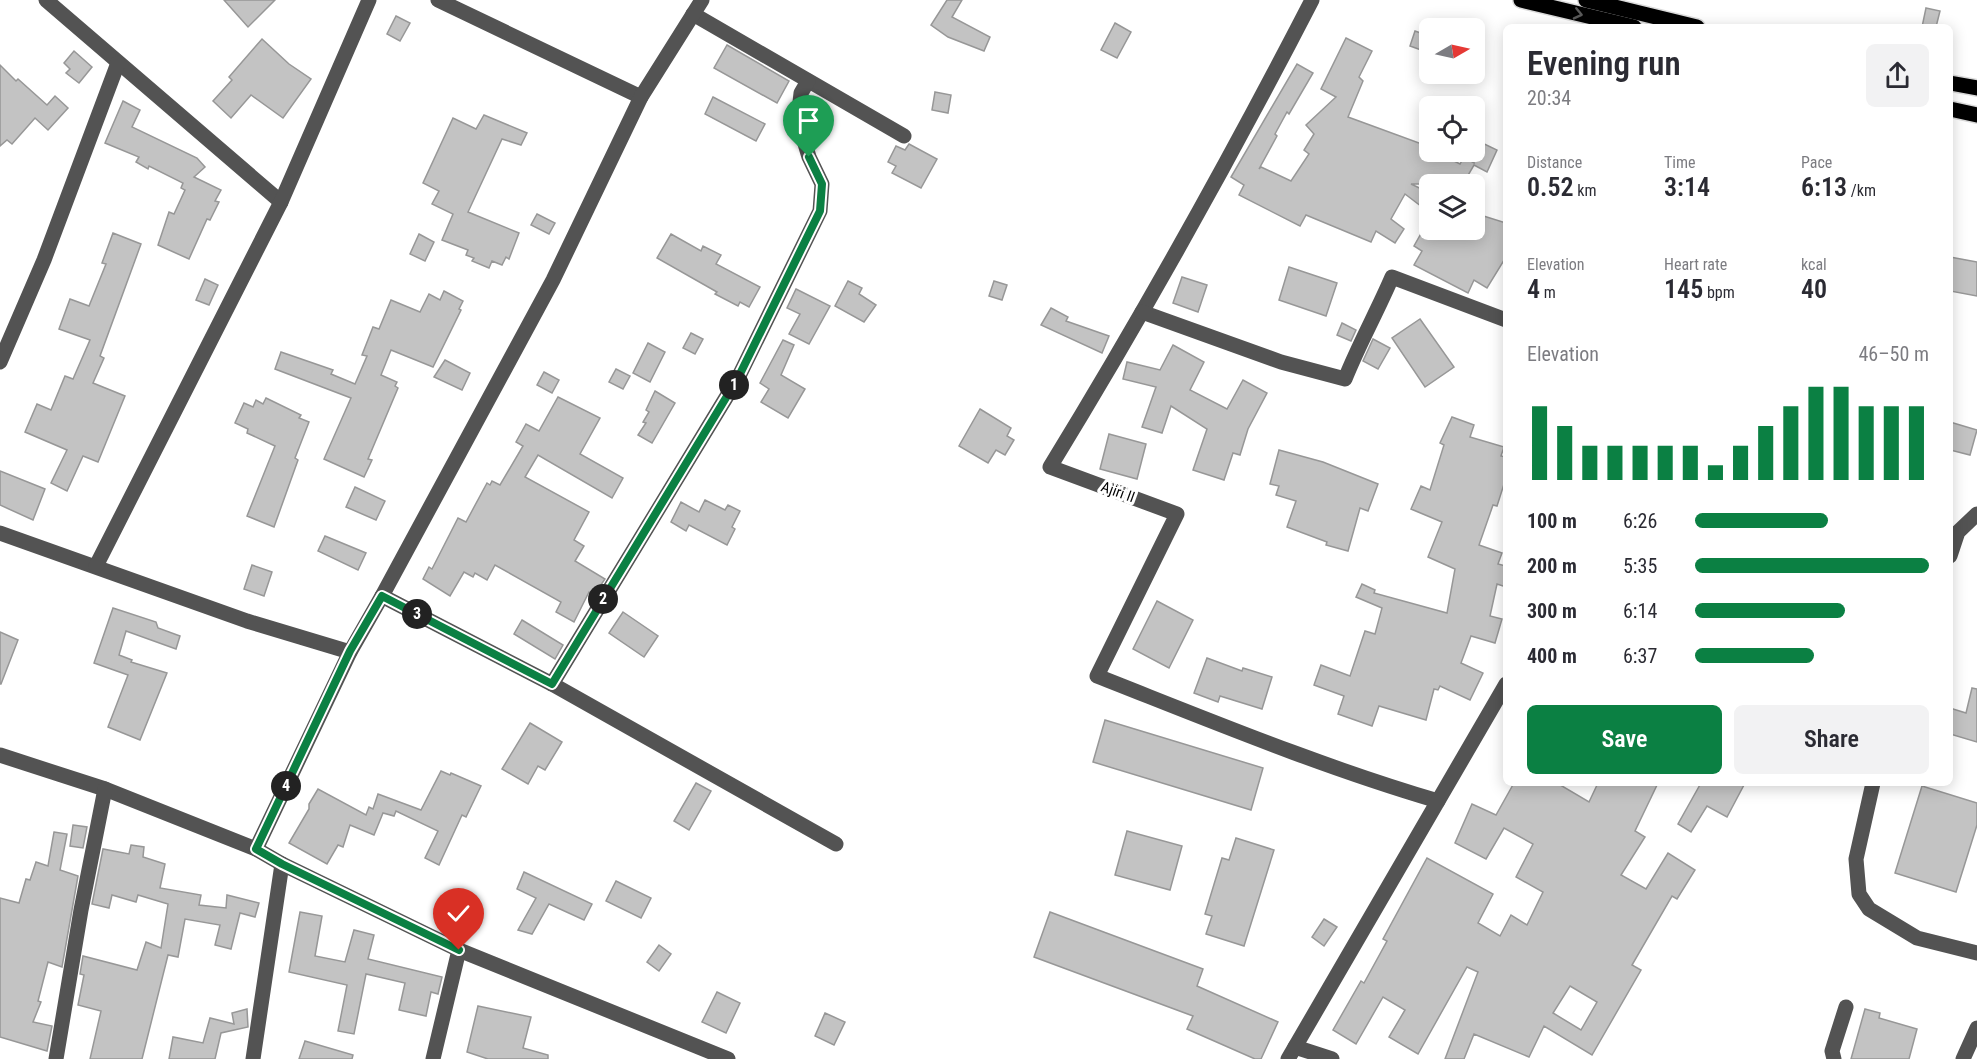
<!DOCTYPE html>
<html lang="en">
<head>
<meta charset="utf-8">
<style>
	:root { --surface:#fff; --page:#f2f2f3; --text:#2b2b33; --muted:#7c7c81; --accent:#0b8043 }
	body { margin:0; font-family:"Roboto Condensed",sans-serif; background:var(--page); color:var(--text); height:100vh; display:flex; flex-direction:column; font-size:22px; white-space:nowrap }
	* { box-sizing:border-box; margin:0 }
	p { font-size:20px; color:var(--muted) }
	.icon { flex:none; width:33px; height:33px; fill:none; stroke:currentColor; stroke-width:2; stroke-linecap:round; stroke-linejoin:round }
	.map { position:relative; flex:1; overflow:hidden }
	.side { position:absolute; left:1503px; top:24px; width:450px; height:762px; display:flex; flex-direction:column; background:var(--surface); border-radius:9px; box-shadow:0 3px 15px #0003 }
	.side>* { flex:none }
	.needle { width:39px; rotate:81deg }
	.buttons { position:absolute; left:1419px; top:18px; display:grid; gap:12px }
	.buttons a { display:grid; place-items:center; width:66px; height:66px; border-radius:9px; background:var(--surface); box-shadow:0 3px 15px #0003; font-size:30px }
	.pin { position:absolute; display:grid; place-items:center; width:51px; height:51px; color:#fff; margin:-62px -26px; border-radius:50% 50% 50% 0; rotate:-45deg; box-shadow:0 0 6px #0007 }
	.pin .icon { rotate:45deg }
	.km { position:absolute; width:30px; height:30px; margin:-15px; border-radius:50%; background:#222; color:#fff; font-size:16px; line-height:30px; text-align:center }
	.round { display:grid; place-items:center; flex:none; width:63px; height:63px; border-radius:9px; background:var(--page) }
	.head { display:flex; align-items:center; justify-content:space-between; height:102px; padding:0 24px }
	h1 { font-size:33px; font-weight:600; line-height:45px }
	.figures { display:grid; grid-template-columns:repeat(3,1fr); gap:9px; height:102px; padding:6px 24px }
	.figures div { display:grid; align-content:center }
	.figures b { font-size:26px; font-weight:600 }
	.figures small { font-size:16px; font-weight:400 }
	.figures p { font-size:16px }
	.chart { height:168px; padding:12px 24px }
	.chart p { display:flex; justify-content:space-between }
	.chart svg { width:100%; height:108px; margin-top:6px; stroke:var(--accent); stroke-width:6 }
	.action { display:flex; gap:12px; margin-top:auto; padding:12px 24px }
	.action a { flex:1; height:69px; border-radius:9px; background:var(--accent); color:#fff; font-size:24px; font-weight:600; line-height:69px; text-align:center }
	.action a+a { background:var(--page); color:var(--text) }
	ul { padding:0 24px; list-style:none; font-size:20px }
	li { display:grid; grid-template-columns:96px 72px 1fr; align-items:center; height:45px }
	li i { height:15px; border-radius:8px; background:var(--accent) }
	.map>svg:first-child { display:block }
	.building { fill:#c3c3c3; stroke:#979797; stroke-width:1.5; fill-rule:evenodd }
	.lines { fill:none; stroke-linecap:round; stroke-linejoin:round }
	.major-casing { stroke:#dbdbdb; stroke-width:18 }
	.minor { stroke:#535353; stroke-width:15 }
	.major { stroke:#000; stroke-width:15 }
	.oneway { stroke:#595959 }
	.route-casing { stroke:#fff; stroke-width:12 }
	.route { stroke:#0b8043; stroke-width:8 }
	.labels { text-anchor:middle; stroke-width:6; stroke-linejoin:round; paint-order:stroke }
	.street-label { font-size:15px; fill:#000; stroke:#fff }
</style>
</head>
<body>
<div class="map">
<svg width="1977" height="1059" viewBox="0 0 1977 1059">
	<rect width="100%" height="100%" fill="#fff"/>
	<!-- building -->
	<g class="building">
		<path d="M 224,0 L 275,0 L 248,27 Z"/>
		<path d="M 947,0 L 962,0 L 952,17 L 990,37 L 984,51 L 948,37 L 931,25 Z"/>
		<path d="M 1926,8 L 1940,11 L 1936,27 L 1922,27 Z"/>
		<path d="M 396,16 L 410,23 L 400,41 L 387,34 Z"/>
		<path d="M 1115,23 L 1131,32 L 1117,58 L 1101,50 Z"/>
		<path d="M 1415,31 L 1429,36 L 1424,51 L 1410,46 Z"/>
		<path d="M 1346,38 L 1372,51 L 1359,77 L 1363,81 L 1348,117 L 1430,147 L 1430,152 L 1436,152 L 1460,164 L 1464,157 L 1474,163 L 1474,139 L 1497,150 L 1487,172 L 1474,165 L 1463,184 L 1411,184 L 1430,193 L 1430,213 L 1405,194 L 1391,219 L 1404,229 L 1395,243 L 1376,231 L 1371,242 L 1306,215 L 1300,226 L 1239,195 L 1244,185 L 1231,177 L 1297,64 L 1313,73 L 1289,114 L 1287,112 L 1275,134 L 1277,136 L 1259,169 L 1261,167 L 1291,181 L 1309,154 L 1304,150 L 1314,134 L 1306,125 L 1336,97 L 1321,89 Z"/>
		<path d="M 262,39 L 289,64 L 311,79 L 283,118 L 251,95 L 231,118 L 213,101 L 232,80 L 229,77 Z"/>
		<path d="M 727,45 L 789,81 L 777,103 L 714,68 Z"/>
		<path d="M 74,51 L 92,67 L 79,83 L 66,73 L 70,69 L 64,63 Z"/>
		<path d="M 0,65 L 16,81 L 18,79 L 47,105 L 55,96 L 68,108 L 48,130 L 35,118 L 12,144 L 7,140 L 0,146 Z"/>
		<path d="M 935,92 L 951,95 L 948,113 L 932,110 Z"/>
		<path d="M 713,97 L 765,124 L 756,141 L 705,114 Z"/>
		<path d="M 123,101 L 140,110 L 132,127 L 197,158 L 205,167 L 194,177 L 221,190 L 215,201 L 219,202 L 210,220 L 207,219 L 189,259 L 158,245 L 169,212 L 174,214 L 185,190 L 181,188 L 183,183 L 149,166 L 148,169 L 136,162 L 139,157 L 105,143 Z"/>
		<path d="M 484,115 L 527,133 L 521,145 L 502,139 L 468,212 L 519,233 L 509,259 L 506,257 L 502,265 L 492,261 L 489,268 L 472,261 L 474,258 L 466,255 L 468,250 L 442,240 L 453,214 L 432,204 L 439,191 L 423,183 L 453,118 L 476,129 Z"/>
		<path d="M 909,144 L 937,159 L 921,188 L 892,173 L 896,166 L 888,162 L 896,146 L 905,150 Z"/>
		<path d="M 1474,213 L 1506,223 L 1506,257 L 1487,288 L 1474,280 L 1468,293 L 1414,265 L 1422,251 L 1414,246 L 1423,230 L 1474,230 Z"/>
		<path d="M 537,214 L 555,223 L 549,234 L 531,225 Z"/>
		<path d="M 113,233 L 141,244 L 100,356 L 104,358 L 93,383 L 125,396 L 98,462 L 83,456 L 67,491 L 51,483 L 67,450 L 25,432 L 37,404 L 51,410 L 65,376 L 73,379 L 90,340 L 59,329 L 70,299 L 89,306 L 106,264 L 102,263 Z"/>
		<path d="M 419,234 L 434,242 L 425,261 L 410,254 Z"/>
		<path d="M 671,234 L 701,251 L 703,246 L 721,255 L 716,264 L 760,287 L 749,307 L 740,302 L 738,306 L 715,294 L 717,292 L 657,258 Z"/>
		<path d="M 1950,257 L 1977,262 L 1977,296 L 1950,291 Z"/>
		<path d="M 1289,267 L 1337,283 L 1326,316 L 1279,300 Z"/>
		<path d="M 1182,277 L 1207,285 L 1198,312 L 1173,303 Z"/>
		<path d="M 205,279 L 218,285 L 209,305 L 196,300 Z"/>
		<path d="M 848,281 L 862,288 L 859,294 L 876,305 L 864,322 L 835,306 Z"/>
		<path d="M 994,281 L 1007,285 L 1002,300 L 989,296 Z"/>
		<path d="M 796,289 L 830,306 L 809,344 L 789,334 L 800,314 L 787,308 Z"/>
		<path d="M 444,291 L 463,301 L 459,309 L 461,310 L 433,367 L 391,350 L 381,375 L 397,382 L 395,386 L 398,388 L 368,459 L 372,460 L 364,477 L 324,459 L 351,398 L 275,369 L 281,352 L 333,370 L 331,374 L 355,384 L 367,356 L 362,355 L 373,327 L 379,329 L 391,300 L 420,312 L 429,294 L 440,300 Z"/>
		<path d="M 1051,308 L 1068,317 L 1066,321 L 1109,336 L 1102,353 L 1041,325 Z"/>
		<path d="M 1420,319 L 1454,367 L 1425,387 L 1392,338 Z"/>
		<path d="M 1342,323 L 1356,330 L 1351,341 L 1337,335 Z"/>
		<path d="M 691,333 L 703,339 L 695,354 L 683,348 Z"/>
		<path d="M 1373,339 L 1390,348 L 1378,369 L 1363,361 Z"/>
		<path d="M 783,340 L 794,345 L 781,375 L 805,389 L 788,418 L 761,402 L 769,389 L 760,383 Z"/>
		<path d="M 648,343 L 665,352 L 650,382 L 633,373 Z"/>
		<path d="M 1173,345 L 1204,362 L 1190,390 L 1227,409 L 1243,380 L 1267,393 L 1248,429 L 1240,455 L 1233,453 L 1224,480 L 1193,470 L 1207,429 L 1171,406 L 1162,433 L 1142,427 L 1156,387 L 1123,379 L 1127,362 L 1160,370 Z"/>
		<path d="M 445,360 L 470,373 L 462,390 L 434,377 Z"/>
		<path d="M 616,369 L 630,376 L 623,389 L 609,382 Z"/>
		<path d="M 544,372 L 559,380 L 552,393 L 537,385 Z"/>
		<path d="M 655,391 L 675,403 L 652,443 L 638,435 L 646,423 L 643,422 L 649,412 L 646,410 Z"/>
		<path d="M 558,397 L 600,418 L 580,454 L 623,478 L 612,498 L 538,455 L 525,477 L 589,512 L 574,540 L 584,546 L 575,561 L 605,579 L 594,595 L 589,592 L 574,622 L 556,612 L 561,602 L 495,565 L 487,580 L 475,573 L 473,577 L 464,572 L 450,596 L 423,579 L 429,567 L 432,569 L 458,518 L 466,522 L 487,483 L 490,485 L 492,481 L 500,485 L 523,446 L 516,442 L 526,424 L 539,431 Z"/>
		<path d="M 266,398 L 301,415 L 299,418 L 309,422 L 295,458 L 298,460 L 274,527 L 247,516 L 275,446 L 247,433 L 248,429 L 235,423 L 244,403 L 253,407 L 256,400 L 263,404 Z"/>
		<path d="M 980,409 L 1011,428 L 1007,436 L 1014,440 L 1005,455 L 996,450 L 988,463 L 959,446 Z"/>
		<path d="M 1452,417 L 1474,425 L 1470,437 L 1504,447 L 1501,456 L 1506,457 L 1506,478 L 1497,506 L 1493,505 L 1479,545 L 1502,553 L 1498,564 L 1506,566 L 1506,587 L 1497,584 L 1490,616 L 1502,619 L 1495,643 L 1471,636 L 1461,663 L 1483,673 L 1470,700 L 1440,686 L 1438,690 L 1434,689 L 1426,720 L 1379,706 L 1372,726 L 1338,714 L 1344,696 L 1314,685 L 1321,665 L 1350,676 L 1365,631 L 1375,634 L 1382,608 L 1356,597 L 1362,584 L 1375,590 L 1374,593 L 1447,613 L 1455,569 L 1428,557 L 1442,522 L 1411,509 L 1421,486 L 1430,490 L 1444,445 L 1440,443 Z"/>
		<path d="M 1950,422 L 1977,430 L 1970,455 L 1950,450 Z"/>
		<path d="M 1109,434 L 1146,444 L 1137,479 L 1100,469 Z"/>
		<path d="M 1279,450 L 1323,462 L 1378,484 L 1368,511 L 1360,508 L 1348,551 L 1326,545 L 1327,542 L 1287,527 L 1296,501 L 1276,495 L 1279,486 L 1270,484 Z"/>
		<path d="M 0,471 L 45,489 L 33,520 L 0,505 Z"/>
		<path d="M 355,487 L 385,501 L 376,520 L 346,507 Z"/>
		<path d="M 705,500 L 725,510 L 728,505 L 740,511 L 732,527 L 735,529 L 727,545 L 689,525 L 686,531 L 671,522 L 681,502 L 699,512 Z"/>
		<path d="M 325,536 L 366,553 L 358,570 L 318,551 Z"/>
		<path d="M 252,565 L 272,572 L 264,596 L 244,589 Z"/>
		<path d="M 1157,601 L 1193,620 L 1169,668 L 1133,649 Z"/>
		<path d="M 113,608 L 156,622 L 158,628 L 180,636 L 176,649 L 126,631 L 119,655 L 132,660 L 131,662 L 167,673 L 140,740 L 108,727 L 128,675 L 94,663 Z"/>
		<path d="M 623,612 L 658,636 L 644,657 L 609,633 Z"/>
		<path d="M 522,620 L 563,645 L 555,659 L 514,634 Z"/>
		<path d="M 0,632 L 18,640 L 1,684 L 0,684 Z"/>
		<path d="M 1207,658 L 1242,671 L 1243,668 L 1272,677 L 1262,709 L 1220,696 L 1218,702 L 1194,693 Z"/>
		<path d="M 1972,688 L 1977,689 L 1977,742 L 1950,734 L 1950,708 L 1966,713 Z"/>
		<path d="M 1105,720 L 1263,768 L 1251,810 L 1093,762 Z"/>
		<path d="M 530,723 L 562,742 L 545,770 L 538,766 L 528,784 L 502,769 Z"/>
		<path d="M 441,771 L 450,775 L 451,773 L 481,786 L 466,817 L 462,815 L 439,865 L 425,858 L 438,831 L 396,811 L 394,816 L 383,813 L 374,835 L 350,825 L 343,847 L 338,845 L 327,864 L 289,843 L 309,809 L 309,804 L 318,789 L 366,815 L 369,807 L 373,809 L 378,794 L 421,810 Z"/>
		<path d="M 696,783 L 711,791 L 689,830 L 674,821 Z"/>
		<path d="M 1514,783 L 1557,783 L 1589,802 L 1598,783 L 1658,783 L 1635,831 L 1645,837 L 1621,875 L 1646,889 L 1668,853 L 1695,870 L 1677,899 L 1672,896 L 1632,965 L 1641,970 L 1592,1055 L 1544,1026 L 1529,1057 L 1474,1034 L 1464,1059 L 1445,1059 L 1478,972 L 1467,967 L 1418,1054 L 1389,1037 L 1405,1010 L 1383,997 L 1356,1044 L 1333,1030 L 1361,981 L 1364,983 L 1387,941 L 1383,939 L 1427,858 L 1493,894 L 1478,923 L 1500,936 L 1511,915 L 1527,925 L 1543,892 L 1516,877 L 1533,844 L 1504,828 L 1486,859 L 1455,843 L 1472,804 L 1496,815 ZM 1570,986 L 1597,1002 L 1581,1030 L 1553,1013 Z"/>
		<path d="M 1701,783 L 1745,783 L 1727,817 L 1707,806 L 1691,832 L 1678,824 Z"/>
		<path d="M 1922,786 L 1977,803 L 1977,825 L 1956,892 L 1895,873 Z"/>
		<path d="M 73,825 L 87,827 L 83,848 L 70,846 Z"/>
		<path d="M 1127,831 L 1182,846 L 1170,890 L 1115,875 Z"/>
		<path d="M 54,832 L 67,834 L 60,870 L 78,876 L 62,967 L 48,962 L 38,1001 L 41,1002 L 33,1022 L 52,1026 L 47,1051 L 0,1037 L 0,898 L 19,903 L 26,879 L 30,880 L 36,862 L 48,866 Z"/>
		<path d="M 1236,838 L 1274,850 L 1244,946 L 1206,934 L 1212,916 L 1205,914 L 1222,858 L 1229,860 Z"/>
		<path d="M 131,845 L 144,847 L 143,857 L 165,864 L 160,888 L 201,895 L 199,905 L 226,908 L 227,895 L 259,903 L 255,917 L 240,913 L 231,949 L 215,945 L 220,925 L 185,919 L 178,957 L 168,955 L 142,1059 L 90,1059 L 101,1011 L 78,1005 L 84,975 L 80,974 L 83,956 L 137,970 L 146,942 L 161,948 L 168,904 L 138,895 L 136,902 L 112,895 L 109,908 L 92,904 L 103,849 L 129,854 Z"/>
		<path d="M 524,872 L 592,904 L 584,920 L 549,904 L 532,934 L 518,930 L 536,898 L 517,889 Z"/>
		<path d="M 616,881 L 651,898 L 641,918 L 606,901 Z"/>
		<path d="M 300,912 L 322,916 L 315,956 L 345,962 L 354,930 L 374,935 L 368,959 L 442,977 L 438,994 L 431,992 L 426,1016 L 399,1010 L 405,983 L 366,974 L 354,1034 L 338,1031 L 347,985 L 289,972 Z"/>
		<path d="M 1050,912 L 1203,969 L 1197,986 L 1278,1022 L 1261,1059 L 1255,1059 L 1187,1029 L 1193,1016 L 1034,957 Z"/>
		<path d="M 1324,919 L 1337,927 L 1324,946 L 1312,937 Z"/>
		<path d="M 659,945 L 671,954 L 659,971 L 647,962 Z"/>
		<path d="M 717,992 L 740,1003 L 726,1033 L 702,1022 Z"/>
		<path d="M 478,1006 L 531,1017 L 523,1048 L 548,1055 L 548,1059 L 488,1059 L 467,1052 Z"/>
		<path d="M 247,1009 L 248,1027 L 221,1033 L 215,1059 L 169,1059 L 173,1037 L 203,1043 L 210,1018 L 234,1024 L 232,1013 Z"/>
		<path d="M 1865,1009 L 1880,1013 L 1879,1018 L 1917,1029 L 1909,1059 L 1851,1059 Z"/>
		<path d="M 825,1013 L 845,1022 L 834,1045 L 815,1036 Z"/>
		<path d="M 305,1041 L 353,1055 L 352,1059 L 299,1059 Z"/>
	</g>
	<g class="lines">
		<!-- major casing -->
		<g class="major-casing">
			<g id="major">
				<path d="M 1521,0 L 1634,27"/>
				<path d="M 1586,0 L 1697,27"/>
				<path d="M 1950,83 L 1977,88"/>
				<path d="M 1950,109 L 1977,115"/>
			</g>
		</g>
		<!-- minor -->
		<g class="minor">
			<path d="M 46,0 L 281,202"/>
			<path d="M 438,0 L 641,97"/>
			<path d="M 1312,0 C 1230,159 1143,315 1050,467 L 1177,514 L 1097,676 C 1209,720 1322,767 1438,801"/>
			<path d="M 693,14 L 904,136"/>
			<path d="M 1142,312 L 1281,362 L 1345,379 C 1359,344 1377,312 1392,277 L 1506,320"/>
			<path d="M 0,362 L 44,260 L 118,63"/>
			<path d="M 0,533 L 247,621 L 350,652"/>
			<path d="M 1950,556 L 1958,532 L 1977,514"/>
			<path d="M 96,566 L 281,202 L 369,0"/>
			<path d="M 382,596 L 552,684 L 836,844"/>
			<path d="M 552,684 L 738,378 L 820,211 L 822,184 L 809,157 L 798,120 L 801,93 L 808,81"/>
			<path d="M 0,755 L 105,789 L 256,849 L 282,864 L 459,950 L 728,1059"/>
			<path d="M 1873,783 L 1856,859 L 1859,894 L 1869,909 L 1917,938 L 1977,953"/>
			<path d="M 256,849 L 350,652 L 382,596 L 553,280 L 641,97 L 702,0"/>
			<path d="M 1295,1047 L 1332,1059"/>
			<path d="M 56,1059 L 81,910 L 105,789"/>
			<path d="M 253,1059 L 282,864"/>
			<path d="M 433,1059 L 459,950"/>
			<path d="M 1288,1059 L 1506,684"/>
			<path d="M 1834,1059 L 1832,1051 L 1846,1007"/>
			<path d="M 1963,1059 L 1977,1028"/>
		</g>
		<!-- major -->
		<use href="#major" class="major"/>
	</g>
	<!-- one-way arrows -->
	<defs><path id="oneway-chevron" d="M-2-3.5L2.5 0L-2 3.5" fill="none" stroke-width="1.6" stroke-linecap="round" stroke-linejoin="round" transform="scale(1.5)"/></defs>
	<use class="oneway" href="#oneway-chevron" transform="translate(1578 14) rotate(13)"/>
	<g class="lines">
		<!-- route casing -->
		<g class="route-casing">
			<path id="route" d="M 459,950 L 282,864 L 256,849 L 350,651 L 382,596 L 552,684 L 738,378 L 820,211 L 822,184 L 809,157"/>
		</g>
		<!-- route -->
		<use href="#route" class="route"/>
	</g>
	<g class="labels">
		<!-- street labels -->
		<g class="street-label">
			<text transform="translate(1118 492) rotate(20)" y="5">Ajiri II</text>
		</g>
	</g>
</svg>
<div class="buttons">
<a><svg class="needle" viewBox="-14 -14 28 28"><path d="M0-13l5 13h-10z" fill="#e53935"/><path d="M0 13l5-13h-10z" fill="#7c7c81"/></svg></a>
<a><svg class="icon" aria-label="locate" viewBox="0 0 24 24"><circle cx="12" cy="12" r="6"/><path d="M12 2v4M12 18v4M2 12h4M18 12h4"/></svg></a>
<a><svg class="icon" aria-label="layers" viewBox="0 0 24 24"><path d="M12 4l9 5-9 5-9-5zM3 14l9 5 9-5"/></svg></a>
</div>
<div class="pin" style="left:809px;top:157px;background:#1e9e55"><svg class="icon" aria-label="arrive" viewBox="0 0 24 24"><path d="M6 21V4h12l-3 4 3 4H6"/></svg></div>
<div class="pin" style="left:459px;top:950px;background:#d93025"><svg class="icon" aria-label="check" viewBox="0 0 24 24"><path d="M5 12l5 5 9-10"/></svg></div>
<b class="km" style="left:734px;top:385px">1</b>
<b class="km" style="left:603px;top:599px">2</b>
<b class="km" style="left:417px;top:614px">3</b>
<b class="km" style="left:286px;top:786px">4</b>
<section class="side">
<div class="head"><div><h1>Evening run</h1><p>20:34</p></div><a class="round"><svg class="icon" aria-label="share" viewBox="0 0 24 24"><path d="M12 15V3M7 8l5-5 5 5M5 13v7h14v-7"/></svg></a></div>
<div class="figures">
<div><p>Distance</p><b>0.52<small> km</small></b></div>
<div><p>Time</p><b>3:14</b></div>
<div><p>Pace</p><b>6:13<small> /km</small></b></div>
</div>
<div class="figures">
<div><p>Elevation</p><b>4<small> m</small></b></div>
<div><p>Heart rate</p><b>145<small> bpm</small></b></div>
<div><p>kcal</p><b>40</b></div>
</div>
<div class="chart"><p><span>Elevation</span>46–50 m</p>
<svg viewBox="0 0 160 44" preserveAspectRatio="none"><path d="M5 44V14M15 44V22M25 44V30M35 44V30M45 44V30M55 44V30M65 44V30M75 44V38M85 44V30M95 44V22M105 44V14M115 44V6M125 44V6M135 44V14M145 44V14M155 44V14"/></svg>
</div>
<ul>
<li><b>100 m</b>6:26<i style="width:57%"></i></li>
<li><b>200 m</b>5:35<i style="width:100%"></i></li>
<li><b>300 m</b>6:14<i style="width:64%"></i></li>
<li><b>400 m</b>6:37<i style="width:51%"></i></li>
</ul>
<div class="action"><a>Save</a><a>Share</a></div>
</section>
</div>
</body>
</html>
